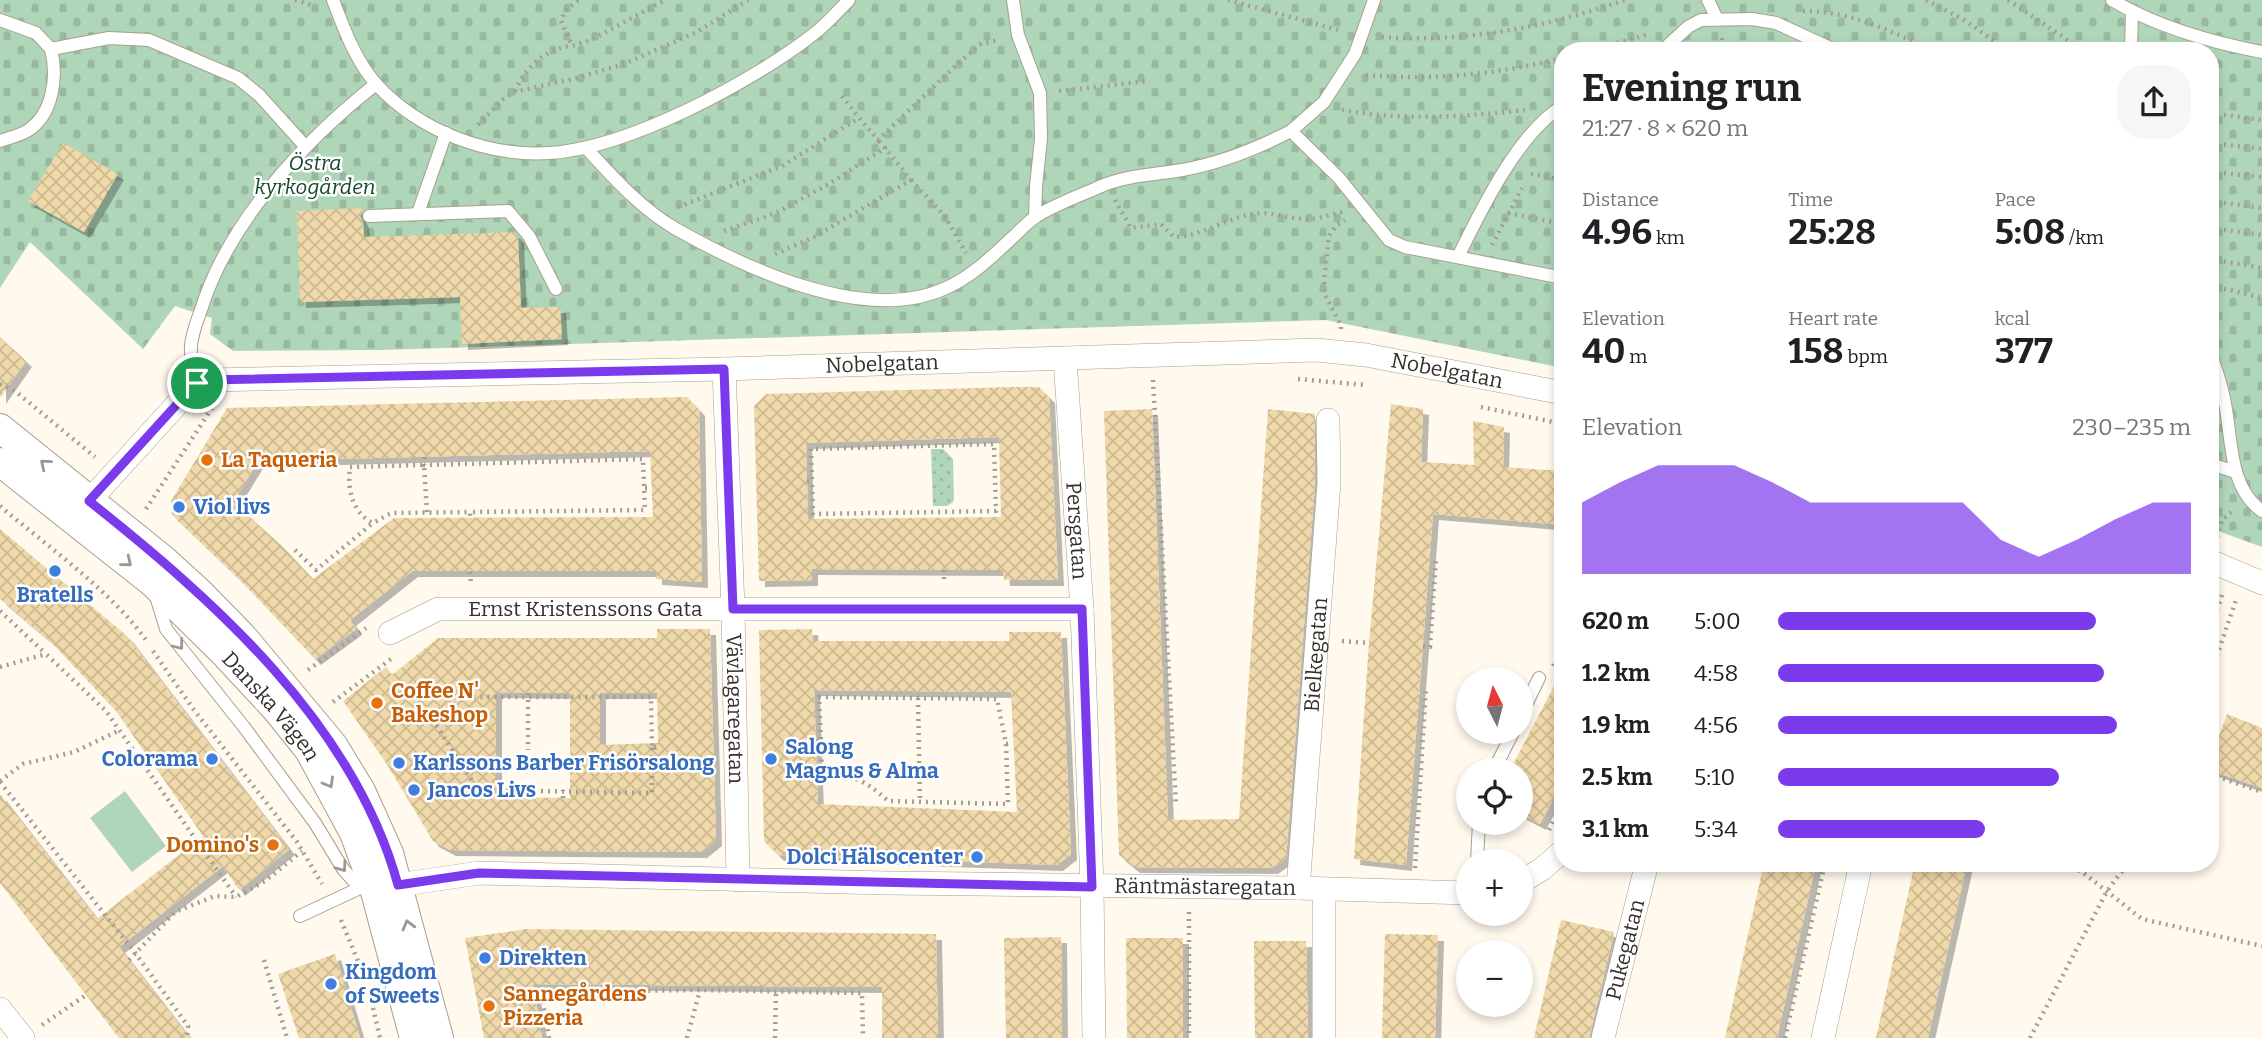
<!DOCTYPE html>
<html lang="en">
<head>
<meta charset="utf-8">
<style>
	:root { --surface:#fff; --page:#f6f6f6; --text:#202124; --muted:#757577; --accent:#7c3aed }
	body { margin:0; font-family:Bitter,serif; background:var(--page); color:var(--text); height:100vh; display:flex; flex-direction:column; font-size:26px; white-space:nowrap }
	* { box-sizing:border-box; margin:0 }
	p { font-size:23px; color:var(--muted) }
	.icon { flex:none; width:38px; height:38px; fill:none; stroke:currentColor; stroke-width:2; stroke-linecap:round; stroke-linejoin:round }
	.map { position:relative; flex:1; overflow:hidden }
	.sheet { position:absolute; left:1554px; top:42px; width:665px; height:830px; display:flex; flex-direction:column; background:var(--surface); border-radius:28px; box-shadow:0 4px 10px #0003 }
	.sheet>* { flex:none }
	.needle { width:46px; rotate:354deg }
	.buttons { position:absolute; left:1456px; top:667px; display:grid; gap:14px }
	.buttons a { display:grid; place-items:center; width:77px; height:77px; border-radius:50%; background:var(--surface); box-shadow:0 4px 10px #0003; font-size:35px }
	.pin { position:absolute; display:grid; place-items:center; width:60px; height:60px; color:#fff; margin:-30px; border:4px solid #fff; border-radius:50%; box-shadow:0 2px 7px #0007 }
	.round { display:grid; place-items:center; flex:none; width:74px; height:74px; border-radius:28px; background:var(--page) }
	.head { display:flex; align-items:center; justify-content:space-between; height:119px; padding:0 28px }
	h1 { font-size:38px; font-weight:700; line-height:52px }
	.stats { display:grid; grid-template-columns:repeat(3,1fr); gap:10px; height:119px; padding:7px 28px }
	.stats div { display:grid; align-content:center }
	.stats b { font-size:35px; font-weight:700 }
	.stats small { font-size:19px; font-weight:400 }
	.stats p { font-size:19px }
	.chart { height:196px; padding:14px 28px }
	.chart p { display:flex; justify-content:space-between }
	.chart svg { width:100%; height:126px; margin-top:7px; fill:var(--accent); opacity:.7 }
	ul { padding:0 28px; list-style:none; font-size:23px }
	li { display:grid; grid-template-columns:112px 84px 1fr; align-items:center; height:52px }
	li i { height:18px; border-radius:9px; background:var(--accent) }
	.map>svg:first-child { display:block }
	.grass { fill:url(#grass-dots) }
	.cemetery { fill:url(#cemetery-stones) }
	.garden { fill:#b0d6b9 }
	.building { fill:url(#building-cross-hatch); fill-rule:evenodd; filter:url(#shadow) }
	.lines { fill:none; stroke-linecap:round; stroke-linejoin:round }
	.service-casing { stroke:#a89f8d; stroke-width:14 }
	.minor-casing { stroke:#a89f8d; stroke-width:24 }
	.tertiary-casing { stroke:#a89f8d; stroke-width:30 }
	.path { stroke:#a39e95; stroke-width:4.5; stroke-dasharray:2 5; stroke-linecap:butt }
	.service { stroke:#fff; stroke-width:12 }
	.minor { stroke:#fff; stroke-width:23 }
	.tertiary { stroke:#fff; stroke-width:28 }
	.oneway { stroke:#9a9894 }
	.route-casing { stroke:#fff; stroke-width:14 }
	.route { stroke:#7c3aed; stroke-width:9 }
	.food-dot { fill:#e8710a; stroke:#fff; stroke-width:2.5 }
	.shop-dot { fill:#3f7fe0; stroke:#fff; stroke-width:2.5 }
	.labels { text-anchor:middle; stroke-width:5; stroke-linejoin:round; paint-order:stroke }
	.park-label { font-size:21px; font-style:italic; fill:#154828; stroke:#fff }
	.street-label { font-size:21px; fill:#343029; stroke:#fff }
	.food-label { font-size:21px; font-weight:bold; fill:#c56008; stroke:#fff; text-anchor:start }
	.shop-label { font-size:21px; font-weight:bold; fill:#366cbe; stroke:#fff; text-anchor:start }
</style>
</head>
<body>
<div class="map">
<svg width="2262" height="1038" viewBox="0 0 2262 1038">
	<defs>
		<pattern id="grass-dots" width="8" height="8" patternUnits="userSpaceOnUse" patternTransform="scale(1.75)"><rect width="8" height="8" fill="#b0d6b9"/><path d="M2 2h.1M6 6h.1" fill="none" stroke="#98b89f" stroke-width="1.8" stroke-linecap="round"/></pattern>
		<pattern id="cemetery-stones" width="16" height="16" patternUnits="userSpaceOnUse" patternTransform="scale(1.75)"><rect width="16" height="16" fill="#b0d6b9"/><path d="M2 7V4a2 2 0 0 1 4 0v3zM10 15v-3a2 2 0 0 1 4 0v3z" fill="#98b89f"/></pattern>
		<pattern id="building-cross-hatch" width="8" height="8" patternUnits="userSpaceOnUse" patternTransform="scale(1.75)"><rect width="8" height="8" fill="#efd8a9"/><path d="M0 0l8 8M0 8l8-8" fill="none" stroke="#ceba91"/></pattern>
		<filter id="shadow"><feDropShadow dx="6" dy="6" stdDeviation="0" flood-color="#0004"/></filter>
	</defs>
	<rect width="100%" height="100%" fill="#fff9ee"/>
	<!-- grass -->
	<path class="grass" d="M 931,449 L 943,449 L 953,459 L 954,498 L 953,502 L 947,506 L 933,506 Z"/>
	<!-- cemetery -->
	<path class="cemetery" d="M 0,0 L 2262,0 L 2262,547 L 2210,528 L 2210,51 L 1563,51 L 1563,368 L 1326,320 L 380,350 L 233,351 L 210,334 L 212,318 L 175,306 L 143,349 L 30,242 L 0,288 Z"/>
	<!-- garden -->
	<path class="garden" d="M 125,791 L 166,846 L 132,872 L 90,818 Z"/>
	<!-- building -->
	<g class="building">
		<path d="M 63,143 L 118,174 L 84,232 L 28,201 Z"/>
		<path d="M 363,208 L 360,216 L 363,222 L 364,237 L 514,232 L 518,237 L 521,308 L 560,307 L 562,339 L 462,344 L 460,297 L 300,302 L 297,211 Z"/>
		<path d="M 0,337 L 26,361 L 0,398 Z"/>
		<path d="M 1012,387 L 1039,387 L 1049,397 L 1058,580 L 1004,580 L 1003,570 L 812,569 L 812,580 L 759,581 L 754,406 L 766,394 ZM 999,437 L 1001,517 L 808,519 L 806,443 Z"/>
		<path d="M 687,397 L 699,410 L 702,582 L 656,579 L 656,571 L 412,571 L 350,620 L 356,629 L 315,659 L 242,582 L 172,515 L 171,501 L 227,408 ZM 650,451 L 653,517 L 394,518 L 313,579 L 281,545 L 233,502 L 258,461 Z"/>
		<path d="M 1391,404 L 1423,409 L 1421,462 L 1474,465 L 1473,421 L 1504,427 L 1503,467 L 1563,471 L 1563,525 L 1433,514 L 1406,865 L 1354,859 L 1369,643 Z"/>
		<path d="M 1152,409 L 1168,820 L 1239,819 L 1268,409 L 1315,414 L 1315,483 L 1286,858 L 1272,868 L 1134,867 L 1119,855 L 1104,411 Z"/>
		<path d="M 0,529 L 127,636 L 289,849 L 239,890 L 223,866 L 119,947 L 190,1038 L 119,1038 L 0,883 L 0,794 L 97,919 L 203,836 L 116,711 L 51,642 L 0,599 Z"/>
		<path d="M 657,629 L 710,629 L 716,840 L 701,852 L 450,850 L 433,841 L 388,766 L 343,701 L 386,667 L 392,675 L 438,638 L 657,638 ZM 496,692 L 570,693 L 570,798 L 496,797 ZM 600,693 L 657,693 L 658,743 L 600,745 Z"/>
		<path d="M 812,629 L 813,641 L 1009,641 L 1009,632 L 1061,632 L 1071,854 L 1057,865 L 778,855 L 764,841 L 759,630 ZM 814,690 L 1011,692 L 1017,812 L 818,804 Z"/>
		<path d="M 1563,669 L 1563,780 L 1540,824 L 1521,814 L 1521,770 L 1510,770 Z"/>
		<path d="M 2227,714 L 2262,728 L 2262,788 L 2210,770 L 2210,761 Z"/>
		<path d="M 1764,863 L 1816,863 L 1777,1038 L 1725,1038 Z"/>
		<path d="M 1915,863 L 1967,863 L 1928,1038 L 1876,1038 Z"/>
		<path d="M 1561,920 L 1614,932 L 1589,1038 L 1534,1038 Z"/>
		<path d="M 527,929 L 936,934 L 938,1038 L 882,1038 L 882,987 L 533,984 L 542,1038 L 484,1038 L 465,938 Z"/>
		<path d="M 1385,934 L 1438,935 L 1435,1038 L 1382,1038 Z"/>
		<path d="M 1061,937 L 1062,1038 L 1006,1038 L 1004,938 Z"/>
		<path d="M 1126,938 L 1183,938 L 1183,1038 L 1127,1038 Z"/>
		<path d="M 1254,941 L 1306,941 L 1308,1038 L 1255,1038 Z"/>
		<path d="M 335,954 L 360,1038 L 299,1038 L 278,974 Z"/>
	</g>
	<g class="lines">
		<!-- service casing -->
		<g class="service-casing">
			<g id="service">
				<path d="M 333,0 C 344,29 356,62 377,85 C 420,131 487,157 550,153 C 628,148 753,82 815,33 C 827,24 838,11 849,0"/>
				<path d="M 1013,0 L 1018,35 L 1040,93 L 1041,139 L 1036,186 L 1035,217"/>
				<path d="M 1708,0 L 1717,19"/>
				<path d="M 2112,0 C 2157,27 2210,42 2262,52"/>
				<path d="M 0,20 L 36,33 L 51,49"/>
				<path d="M 1662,51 L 1688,27 L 1701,20 L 1752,19 L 1776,23 L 1837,51"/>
				<path d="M 2131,51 L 2132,11"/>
				<path d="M 1291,131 L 1324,102 L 1355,54 L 1374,0"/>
				<path d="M 0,141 C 8,138 19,136 27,131 C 53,115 58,77 51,49 L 109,38 L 149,40 L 238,78 L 259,95 L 305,146"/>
				<path d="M 586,148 C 613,177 641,209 676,229 C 747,269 866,325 946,288 C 971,277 993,256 1013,237 C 1021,230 1028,221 1037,216 C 1056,204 1079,196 1099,187 C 1125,175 1154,175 1182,170 C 1221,163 1256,149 1291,131 L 1339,178 L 1389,240 L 1405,247 L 1563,278"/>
				<path d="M 418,213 L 446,133"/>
				<path d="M 369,216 L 508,211 L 529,236 L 556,289"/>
				<path d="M 1458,257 C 1480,212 1519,131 1563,106"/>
				<path d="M 2210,352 C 2215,366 2220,380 2223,394 C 2233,432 2226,486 2262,511"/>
				<path d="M 197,383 C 194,371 190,359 191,346 C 192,333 197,321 201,310 C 228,222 305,140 376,84"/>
				<path d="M 2210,464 L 2236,472"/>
				<path d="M 155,593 L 166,629 L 244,727 L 315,823 L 343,869 L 360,888"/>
				<path d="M 1521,715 L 1539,678"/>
				<path d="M 1494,770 L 1513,732"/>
				<path d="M 1477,861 L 1479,822"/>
				<path d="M 300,916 L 360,888 L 366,889"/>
			</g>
		</g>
		<!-- minor casing -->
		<g class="minor-casing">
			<g id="minor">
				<path id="s1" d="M 1065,359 L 1082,609 L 1092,887 L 1094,1038"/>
				<path id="s2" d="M 724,369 L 733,609 L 738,880"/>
				<path id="s3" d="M 80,511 L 189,391 L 197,383 L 208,380 L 724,369 L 1316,350 L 1366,355 L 1563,393"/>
				<path d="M 2210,561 L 2262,583"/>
				<path id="s4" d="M 390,633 L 438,609 L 1082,609"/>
				<path d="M 1521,882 L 1542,869 L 1563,851"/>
				<path id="s5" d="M 398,885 L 479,873 L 887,883 L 1298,888 L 1468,893"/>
				<path id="s6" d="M 1298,888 L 1329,483 L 1328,420"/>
				<path d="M 0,1009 L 23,1038"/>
				<path d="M 1324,1038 L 1324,889"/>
				<path id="s7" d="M 1603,1038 L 1647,863"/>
				<path d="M 1823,1038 L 1861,863"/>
			</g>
		</g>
		<!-- tertiary casing -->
		<g class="tertiary-casing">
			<g id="tertiary">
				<path d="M 0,428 L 165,561 L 199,592 L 243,637 L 333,745 L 361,791 L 389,853 L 439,1038"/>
				<path id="s8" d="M 0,462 L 153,583 L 224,653 L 276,709 L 309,750 L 354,833 L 374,888 L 414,1038"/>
			</g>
		</g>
		<!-- path -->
		<g class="path">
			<path d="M 295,0 L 314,6"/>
			<path d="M 578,0 L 565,11 L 561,21 L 572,46 L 593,39 L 665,0"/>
			<path d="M 1228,0 L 1342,31"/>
			<path d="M 1926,0 L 1966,21 L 2008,51"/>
			<path d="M 2008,0 L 2084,51"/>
			<path d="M 1803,11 C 1848,11 1892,30 1931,51"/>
			<path d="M 1382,37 C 1466,43 1546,27 1625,0"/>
			<path d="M 1722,38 L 1723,51"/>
			<path d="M 1590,51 L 1649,34"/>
			<path d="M 1366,75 C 1433,81 1498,74 1563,58"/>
			<path d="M 515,91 C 525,68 546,48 571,46"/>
			<path d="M 1059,91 L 1149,81"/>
			<path d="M 842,96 L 859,118"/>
			<path d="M 1342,110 C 1406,121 1461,117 1525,110"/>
			<path d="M 2210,113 L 2262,120"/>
			<path d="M 478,125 L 502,100 L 514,92 L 577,78 L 624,64 L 697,32 L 748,0"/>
			<path d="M 2210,143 L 2262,149"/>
			<path d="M 2210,172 L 2262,177"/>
			<path d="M 1531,174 L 1563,180"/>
			<path d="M 911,180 L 944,215 L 966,253"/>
			<path d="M 1115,200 L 1131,228 L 1161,224 L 1174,237 C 1202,236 1225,219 1252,214 C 1272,210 1291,221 1311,219 C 1321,218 1332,214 1343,212"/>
			<path d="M 2210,201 L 2262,208"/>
			<path d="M 678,207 L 782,166 L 859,118 L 878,140 L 953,68 L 981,44 L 998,40"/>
			<path d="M 1508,213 L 1563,224"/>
			<path d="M 2210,228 L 2262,235"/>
			<path d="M 724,231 L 774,214 L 829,184 L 885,148 L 878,140"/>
			<path d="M 1492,245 L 1522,188"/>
			<path d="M 775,254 L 814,237 L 911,180 L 885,148"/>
			<path d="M 2210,259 L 2262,268"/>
			<path d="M 2210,290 L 2227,289 L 2262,298"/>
			<path d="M 1341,329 L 1341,325 L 1325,295 L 1324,282 L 1329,236 L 1336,226 L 1345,220"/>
			<path d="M 1298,379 L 1366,385"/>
			<path d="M 1153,380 L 1176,806"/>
			<path d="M 0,384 L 15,391 L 95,457"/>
			<path d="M 1481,407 L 1563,424"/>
			<path d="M 424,457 L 424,465 L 643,459 L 645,510 L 470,512 L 470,517"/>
			<path d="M 807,481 L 812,481 L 811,449 L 994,444 L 996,511 L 813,514 L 812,481"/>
			<path d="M 645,488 L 652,488"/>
			<path d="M 0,506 C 47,546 111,591 146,640"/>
			<path d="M 146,509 L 212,408"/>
			<path d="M 427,512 L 424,465 L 350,467 C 347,488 352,513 373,523 L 391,513 L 470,512"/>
			<path d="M 2217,537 L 2222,520 L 2234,510"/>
			<path d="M 295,550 L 316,570 L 373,523"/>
			<path d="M 944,570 L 944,583"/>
			<path d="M 470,572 L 471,584"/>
			<path d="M 0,611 L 46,654"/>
			<path d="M 2210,630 L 2222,595"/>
			<path d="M 1342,641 L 1369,643"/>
			<path d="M 1423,646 L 1430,647 L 1436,558"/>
			<path d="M 153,651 L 194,710 L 297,842 L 322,884"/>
			<path d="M 1553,666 L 1563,648"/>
			<path d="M 0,667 L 46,654 L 106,711 L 236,897"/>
			<path d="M 308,670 L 366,628"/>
			<path d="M 2210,676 L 2236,600"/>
			<path d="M 528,693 L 528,750"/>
			<path d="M 918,698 L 920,802"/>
			<path d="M 333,702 L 391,659"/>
			<path d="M 816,741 L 821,741 L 819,697 L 997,699 L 1006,744 L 1008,804 L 888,801 C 865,780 854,775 822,774 L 821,741"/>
			<path d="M 1006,744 L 1013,744"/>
			<path d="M 652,748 L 652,793 L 478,790 L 433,720 L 465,697 L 651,697 L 652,748 L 658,747"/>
			<path d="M 2210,774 L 2262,792"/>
			<path d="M 0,781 L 23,764 L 74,752 L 120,730"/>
			<path d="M 0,782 L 136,954 L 188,1026 L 187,1038"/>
			<path d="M 563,798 L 563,790"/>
			<path d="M 1549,830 L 1563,802"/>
			<path d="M 2051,863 L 2081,871 L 2142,919 L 2262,946"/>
			<path d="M 1415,868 L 1426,687"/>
			<path d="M 1189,912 L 1189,1038"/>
			<path d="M 341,920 L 367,983"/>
			<path d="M 129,960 L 175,912 L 215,896 L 236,897 L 265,881 L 302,851"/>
			<path d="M 264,960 L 287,1038"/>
			<path d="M 373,1008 L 380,1038"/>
			<path d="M 42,1025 L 86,995"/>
			<path d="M 549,1038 L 541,992 L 700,990 L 862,993 L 863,1038"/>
			<path d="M 687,1038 L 700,990"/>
			<path d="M 775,1038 L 776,991"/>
			<path d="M 1785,1038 L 1825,863"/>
			<path d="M 2030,1038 L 2107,891 L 2128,863"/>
		</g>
		<!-- service -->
		<use href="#service" class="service"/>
		<!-- minor -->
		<use href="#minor" class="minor"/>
		<!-- tertiary -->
		<use href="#tertiary" class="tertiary"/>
	</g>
	<!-- one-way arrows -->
	<defs><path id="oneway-chevron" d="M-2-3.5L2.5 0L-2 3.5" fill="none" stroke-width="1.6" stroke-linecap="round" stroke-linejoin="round" transform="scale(1.75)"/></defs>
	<g class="oneway">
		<use href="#oneway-chevron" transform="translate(45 464) rotate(-140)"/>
		<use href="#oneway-chevron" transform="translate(127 562) rotate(39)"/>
		<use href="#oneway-chevron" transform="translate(179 645) rotate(52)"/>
		<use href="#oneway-chevron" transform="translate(329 783) rotate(60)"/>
		<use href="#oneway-chevron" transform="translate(342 867) rotate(54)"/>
		<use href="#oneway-chevron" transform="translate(408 925) rotate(-105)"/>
	</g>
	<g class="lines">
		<!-- route casing -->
		<g class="route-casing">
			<path id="route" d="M 724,369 L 733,609 L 1082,609 L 1092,887 L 479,873 L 398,885 C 354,724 215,601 89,501 L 189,391 L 197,383 L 208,380 Z"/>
		</g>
		<!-- route -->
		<use href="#route" class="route"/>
	</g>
	<!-- markers -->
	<g class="food-dot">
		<circle cx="207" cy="460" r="7"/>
		<circle cx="377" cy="703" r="7"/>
		<circle cx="273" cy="845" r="7"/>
		<circle cx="489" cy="1006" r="7"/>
	</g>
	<g class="shop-dot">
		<circle cx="179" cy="507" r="7"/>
		<circle cx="55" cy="571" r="7"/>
		<circle cx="212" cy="759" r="7"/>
		<circle cx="771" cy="759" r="7"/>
		<circle cx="399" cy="763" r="7"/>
		<circle cx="414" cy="790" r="7"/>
		<circle cx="977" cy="857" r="7"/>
		<circle cx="485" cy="958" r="7"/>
		<circle cx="331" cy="984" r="7"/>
	</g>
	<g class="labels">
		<!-- park labels -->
		<g class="park-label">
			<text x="315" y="170">Östra<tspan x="315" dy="24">kyrkogården</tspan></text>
		</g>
		<!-- street labels -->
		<g class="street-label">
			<text dy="7" stroke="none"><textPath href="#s3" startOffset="859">Nobelgatan</textPath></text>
			<text dy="7" stroke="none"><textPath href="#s3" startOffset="1426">Nobelgatan</textPath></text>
			<text dy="7" stroke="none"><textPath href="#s1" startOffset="172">Persgatan</textPath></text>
			<text dy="7" stroke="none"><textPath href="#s4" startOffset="201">Ernst Kristenssons Gata</textPath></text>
			<text dy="7" stroke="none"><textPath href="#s6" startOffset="234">Bielkegatan</textPath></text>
			<text dy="7" stroke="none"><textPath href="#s8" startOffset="366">Danska Vägen</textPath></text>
			<text dy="7" stroke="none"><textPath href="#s2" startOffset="340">Vävlagaregatan</textPath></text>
			<text dy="7" stroke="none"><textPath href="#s5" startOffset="808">Räntmästaregatan</textPath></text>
			<text dy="7" stroke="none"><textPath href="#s7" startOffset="91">Pukegatan</textPath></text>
		</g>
		<!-- food labels -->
		<g class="food-label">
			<text x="221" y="467">La Taqueria</text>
			<text x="391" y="698">Coffee N'<tspan x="391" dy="24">Bakeshop</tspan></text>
			<text x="259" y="852" text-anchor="end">Domino's</text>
			<text x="503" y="1001">Sannegårdens<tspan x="503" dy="24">Pizzeria</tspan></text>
		</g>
		<!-- shop labels -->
		<g class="shop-label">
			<text x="193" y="514">Viol livs</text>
			<text x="55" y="602" text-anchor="middle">Bratells</text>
			<text x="785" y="754">Salong<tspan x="785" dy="24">Magnus &amp; Alma</tspan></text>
			<text x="198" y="766" text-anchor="end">Colorama</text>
			<text x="413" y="770">Karlssons Barber Frisörsalong</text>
			<text x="428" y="797">Jancos Livs</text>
			<text x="963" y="864" text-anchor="end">Dolci Hälsocenter</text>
			<text x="499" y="965">Direkten</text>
			<text x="345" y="979">Kingdom<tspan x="345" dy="24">of Sweets</tspan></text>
		</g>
	</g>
</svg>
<div class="buttons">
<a><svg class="needle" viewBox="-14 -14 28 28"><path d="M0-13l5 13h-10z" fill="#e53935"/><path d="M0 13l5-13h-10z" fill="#757577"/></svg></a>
<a><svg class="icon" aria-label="locate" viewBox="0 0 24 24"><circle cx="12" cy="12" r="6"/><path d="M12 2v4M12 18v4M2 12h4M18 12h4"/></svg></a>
<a>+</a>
<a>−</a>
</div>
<div class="pin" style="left:197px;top:383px;background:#1e9e55"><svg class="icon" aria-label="arrive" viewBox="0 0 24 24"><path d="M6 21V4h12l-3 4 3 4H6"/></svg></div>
<section class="sheet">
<div class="head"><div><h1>Evening run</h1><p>21:27 · 8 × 620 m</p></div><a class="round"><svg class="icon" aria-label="share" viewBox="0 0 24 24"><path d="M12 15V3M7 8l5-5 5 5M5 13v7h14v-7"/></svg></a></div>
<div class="stats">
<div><p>Distance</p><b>4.96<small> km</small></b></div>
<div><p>Time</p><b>25:28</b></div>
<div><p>Pace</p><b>5:08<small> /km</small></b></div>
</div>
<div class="stats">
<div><p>Elevation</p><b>40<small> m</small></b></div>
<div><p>Heart rate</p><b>158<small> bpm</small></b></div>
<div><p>kcal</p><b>377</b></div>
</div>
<div class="chart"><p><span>Elevation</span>230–235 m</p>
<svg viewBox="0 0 160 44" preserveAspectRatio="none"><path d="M0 44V19L10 12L20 6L30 6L40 6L50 12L60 19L70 19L80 19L90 19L100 19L110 32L120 38L130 32L140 25L150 19L160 19V44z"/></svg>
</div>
<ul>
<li><b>620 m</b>5:00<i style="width:77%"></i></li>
<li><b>1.2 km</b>4:58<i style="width:79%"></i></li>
<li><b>1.9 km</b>4:56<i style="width:82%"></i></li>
<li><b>2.5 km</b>5:10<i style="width:68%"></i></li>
<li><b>3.1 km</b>5:34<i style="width:50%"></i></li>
</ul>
</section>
</div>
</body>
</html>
